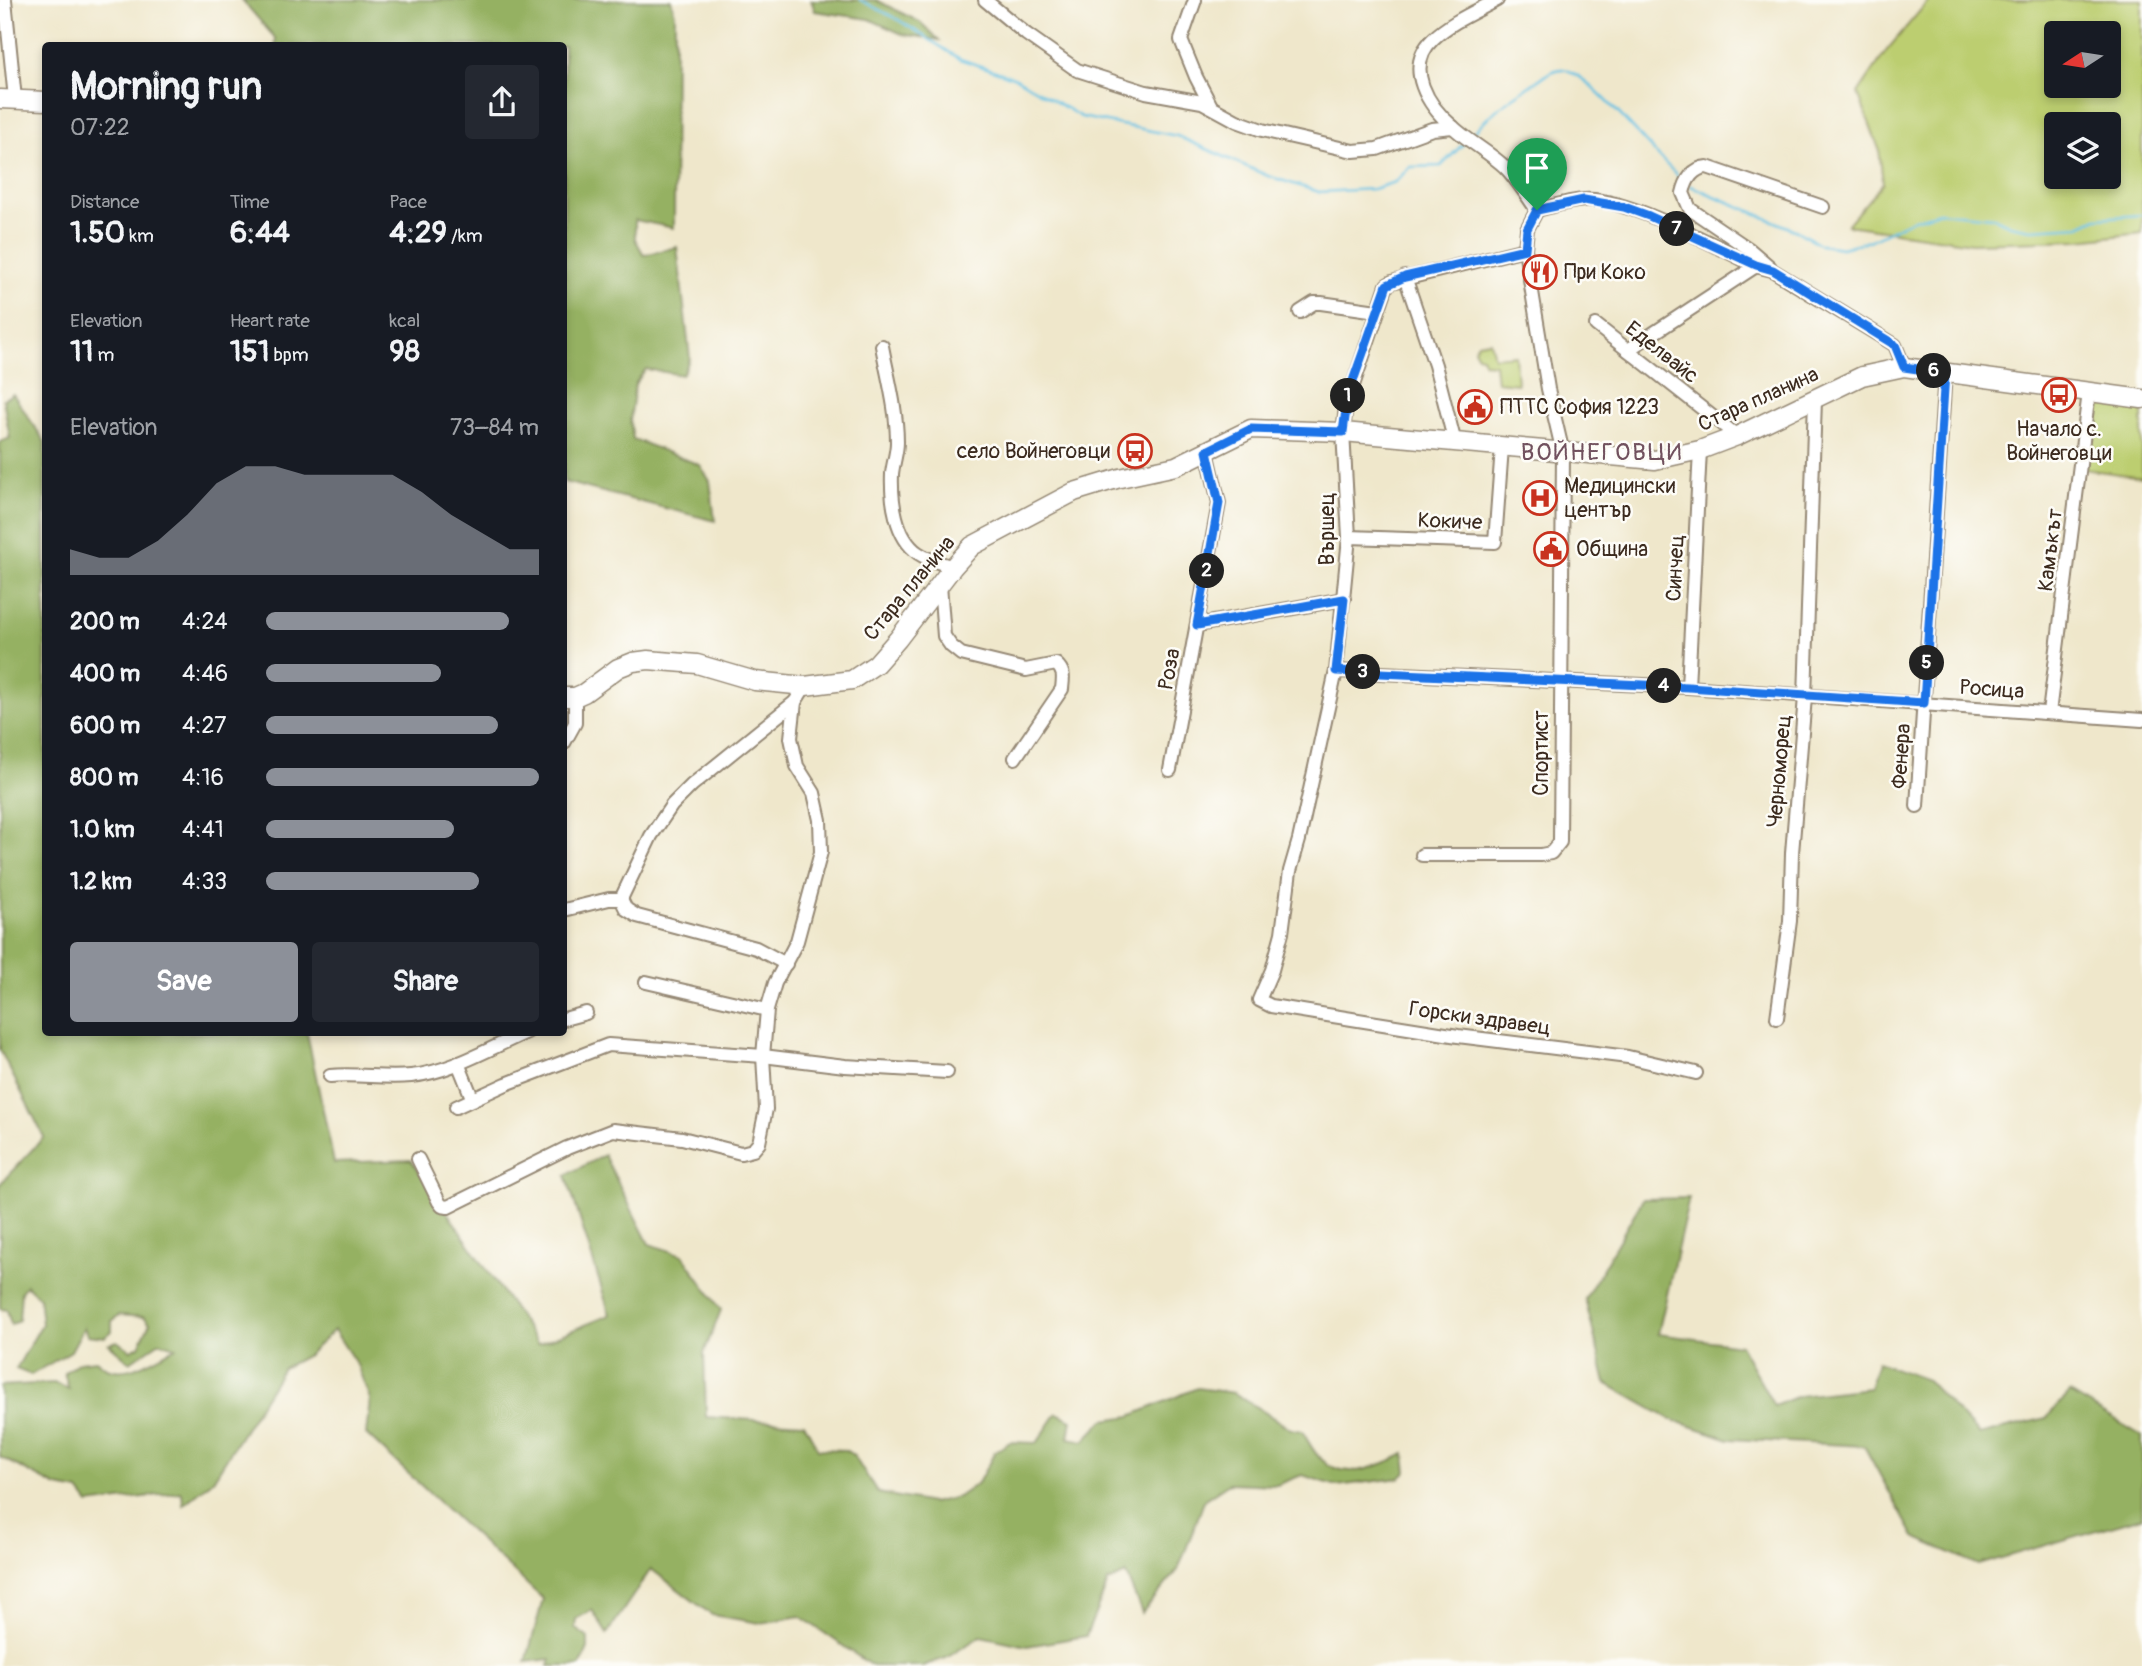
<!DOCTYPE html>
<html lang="en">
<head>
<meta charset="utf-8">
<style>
	:root { --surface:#171b24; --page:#242831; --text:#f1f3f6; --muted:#9ea1a6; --accent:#8c9099 }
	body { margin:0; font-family:Pangolin,sans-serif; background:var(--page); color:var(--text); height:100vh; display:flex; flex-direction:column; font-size:26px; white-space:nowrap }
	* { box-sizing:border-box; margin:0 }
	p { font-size:23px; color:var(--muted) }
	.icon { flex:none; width:38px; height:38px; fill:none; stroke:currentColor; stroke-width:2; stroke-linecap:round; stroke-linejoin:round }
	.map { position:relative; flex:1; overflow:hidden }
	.details { position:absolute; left:42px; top:42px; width:525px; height:994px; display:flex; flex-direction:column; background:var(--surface); border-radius:7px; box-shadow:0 4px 10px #0003 }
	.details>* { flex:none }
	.needle { width:46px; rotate:258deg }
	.fabs { position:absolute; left:2044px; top:21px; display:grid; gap:14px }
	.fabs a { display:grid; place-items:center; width:77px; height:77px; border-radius:7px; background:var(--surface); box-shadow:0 4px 10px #0003; font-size:35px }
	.pin { position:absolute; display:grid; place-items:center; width:60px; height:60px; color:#fff; margin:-72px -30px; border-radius:50% 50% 50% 0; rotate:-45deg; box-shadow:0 0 7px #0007 }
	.pin .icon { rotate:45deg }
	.km { position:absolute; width:35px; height:35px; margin:-18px; border-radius:50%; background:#222; color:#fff; font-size:19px; line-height:35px; text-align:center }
	.round { display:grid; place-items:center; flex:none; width:74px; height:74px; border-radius:7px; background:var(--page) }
	.head { display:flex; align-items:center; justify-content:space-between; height:119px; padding:0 28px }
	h1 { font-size:38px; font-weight:800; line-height:52px }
	.figures { display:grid; grid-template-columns:repeat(3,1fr); gap:10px; height:119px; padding:7px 28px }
	.figures div { display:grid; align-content:center }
	.figures b { font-size:30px; font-weight:800 }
	.figures small { font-size:19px; font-weight:400 }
	.figures p { font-size:19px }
	.chart { height:196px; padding:14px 28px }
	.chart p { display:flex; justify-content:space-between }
	.chart svg { width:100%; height:126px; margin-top:7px; fill:var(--accent); opacity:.7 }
	.primary-button { display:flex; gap:14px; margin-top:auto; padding:14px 28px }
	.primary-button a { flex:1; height:80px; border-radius:7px; background:var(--accent); color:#fff; font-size:28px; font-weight:800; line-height:80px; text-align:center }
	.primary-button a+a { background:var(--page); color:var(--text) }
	ul { padding:0 28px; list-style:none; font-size:23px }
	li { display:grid; grid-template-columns:112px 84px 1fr; align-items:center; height:52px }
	li i { height:18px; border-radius:9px; background:var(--accent) }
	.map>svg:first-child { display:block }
	.green { fill:#bcce70; stroke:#7c7c47; stroke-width:2; fill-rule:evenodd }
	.forest { fill:#95b162; stroke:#686e40; stroke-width:2 }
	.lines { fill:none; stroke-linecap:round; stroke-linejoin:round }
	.stream { stroke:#64c0e2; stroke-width:2.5 }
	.street-casing { stroke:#958874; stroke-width:16 }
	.secondary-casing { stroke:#958874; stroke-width:21 }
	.street { stroke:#fff; stroke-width:12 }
	.secondary { stroke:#fff; stroke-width:18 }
	.route-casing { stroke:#fff; stroke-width:14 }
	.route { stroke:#1a73e8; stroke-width:9 }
	.labels { text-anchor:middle; stroke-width:5; stroke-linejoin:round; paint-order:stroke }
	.poi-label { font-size:21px; fill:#3b2a1e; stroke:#fdfcf7; text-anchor:start }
	.street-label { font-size:21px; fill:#3b2a1e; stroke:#fdfcf7 }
	.quarter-label { font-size:24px; letter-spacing:2px; fill:#71515e; stroke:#fdfcf7 }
</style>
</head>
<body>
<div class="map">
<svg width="2142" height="1666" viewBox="0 0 2142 1666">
	<rect width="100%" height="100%" fill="#fdfcf7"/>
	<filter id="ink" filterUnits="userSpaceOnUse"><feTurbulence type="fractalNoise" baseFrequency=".0143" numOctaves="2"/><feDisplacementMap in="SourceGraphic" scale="14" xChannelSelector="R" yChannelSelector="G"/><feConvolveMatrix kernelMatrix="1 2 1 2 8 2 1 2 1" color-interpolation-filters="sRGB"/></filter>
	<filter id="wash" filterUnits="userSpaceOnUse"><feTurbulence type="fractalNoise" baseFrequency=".00686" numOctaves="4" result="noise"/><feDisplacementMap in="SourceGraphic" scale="28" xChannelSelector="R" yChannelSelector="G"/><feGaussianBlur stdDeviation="1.57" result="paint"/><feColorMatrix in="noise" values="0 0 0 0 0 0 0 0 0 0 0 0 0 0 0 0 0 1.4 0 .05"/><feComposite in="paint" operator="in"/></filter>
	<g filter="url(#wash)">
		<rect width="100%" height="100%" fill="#efe7cb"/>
		<!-- green -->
		<g class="green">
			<path d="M 1929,0 L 2142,0 L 2142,233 L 2079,240 L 1972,243 L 1847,225 L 1883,183 L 1879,149 L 1858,93 L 1887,50 ZM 2056,33 L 2109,33 L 2109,86 L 2056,86 ZM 2056,124 L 2109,124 L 2109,177 L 2056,177 Z"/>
			<path d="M 1490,341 L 1494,357 L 1515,355 L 1517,384 L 1497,382 L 1495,364 L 1484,363 L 1482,356 L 1477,355 L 1474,349 L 1478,343 Z"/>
			<path d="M 2092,401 L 2142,407 L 2142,477 L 2083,469 Z"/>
		</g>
		<!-- forest -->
		<g class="forest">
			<path d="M 242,0 L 671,0 L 675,14 L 674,228 L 635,220 L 635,239 L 644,255 L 677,247 L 690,358 L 682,375 L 646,369 L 635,384 L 630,421 L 633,439 L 700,465 L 710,481 L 715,521 L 564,482 L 564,46 L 275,45 L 276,39 Z"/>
			<path d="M 811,0 L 876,0 L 920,22 L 939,40 L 902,34 L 869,19 L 815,11 Z"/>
			<path d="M 13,394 L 45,442 L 46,1032 L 307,1033 L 334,1163 L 411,1160 L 538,1344 L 610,1315 L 566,1175 L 604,1155 L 649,1244 L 683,1255 L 721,1310 L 704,1353 L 706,1417 L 804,1423 L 818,1449 L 845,1450 L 853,1455 L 878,1493 L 931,1503 L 958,1497 L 978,1483 L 995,1452 L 1010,1442 L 1037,1443 L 1057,1413 L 1072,1420 L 1069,1438 L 1084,1441 L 1104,1420 L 1131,1416 L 1197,1388 L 1234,1393 L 1291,1429 L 1302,1431 C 1308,1440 1313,1452 1321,1459 C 1346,1483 1378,1466 1405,1454 L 1407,1472 L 1400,1478 L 1337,1486 L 1302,1475 L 1277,1485 L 1229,1483 L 1205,1499 L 1178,1570 L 1142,1613 L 1126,1574 L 1108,1582 L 1086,1636 L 1027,1646 L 981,1636 L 946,1658 L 922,1666 L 872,1666 L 800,1616 L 760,1623 L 712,1615 L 651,1569 L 607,1634 L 592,1610 L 576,1619 L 575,1628 L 588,1638 L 588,1648 L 580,1666 L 549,1666 L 551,1659 L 526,1662 L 543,1599 L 366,1434 L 370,1399 L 357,1365 L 334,1330 L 308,1355 L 283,1368 L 213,1480 L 183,1505 L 182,1492 L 89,1504 L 79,1491 L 57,1487 L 0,1457 L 0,1386 L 54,1383 L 69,1389 L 64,1373 L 79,1362 L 96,1360 C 119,1385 152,1359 176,1347 L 160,1342 L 130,1362 L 109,1344 L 117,1341 L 131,1350 L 139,1346 L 150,1323 L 144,1317 L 119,1315 L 112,1321 L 112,1331 L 105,1337 L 87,1335 L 84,1327 L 71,1351 L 31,1375 L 16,1369 L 42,1324 L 39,1297 L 26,1285 L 21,1292 L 19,1320 L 11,1325 L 7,1310 L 0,1309 L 0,1184 L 44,1137 L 0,1050 L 0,442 L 10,438 L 3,399 Z"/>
			<path d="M 1689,1198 L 1658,1334 L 1740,1345 L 1774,1406 L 1799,1396 L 1869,1388 L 1877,1362 L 1927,1380 L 1979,1435 L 2046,1418 L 2070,1393 L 2142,1436 L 2142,1517 L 1978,1565 L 1914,1537 L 1864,1446 L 1729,1439 L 1670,1419 L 1606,1383 L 1585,1299 L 1643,1199 Z"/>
		</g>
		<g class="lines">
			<!-- stream -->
			<g class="stream">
				<path d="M 860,0 L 897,19 L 960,59 L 1016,78 L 1081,117 L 1177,136 L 1268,176 L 1319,192 L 1373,189 L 1395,182 L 1410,167 L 1441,166 L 1464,143"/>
				<path d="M 1471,135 C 1488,115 1506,101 1528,87 C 1537,81 1550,70 1561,69 C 1588,68 1657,161 1683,180"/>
				<path d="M 1691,186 L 1797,231 L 1821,245 L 1842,248 L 1871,240 L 1914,219 L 1939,212 L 1993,217 L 2010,225 L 2031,229 L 2080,226 L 2097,218 L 2142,215"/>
			</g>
		</g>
	</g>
	<g filter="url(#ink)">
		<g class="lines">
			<!-- street casing -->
			<g class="street-casing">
				<g id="street">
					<path d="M 5,0 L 15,99"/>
					<path d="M 985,0 L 1026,34 L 1077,70 L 1146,92 L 1202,102 L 1237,121 L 1262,130 L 1353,151 L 1377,149 L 1432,129 L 1453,127"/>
					<path d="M 1195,0 L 1181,40 L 1196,77 L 1211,106"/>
					<path d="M 1497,0 C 1475,12 1451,22 1433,39 C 1403,68 1429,107 1453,127 C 1469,142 1489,152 1505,167 C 1517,179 1527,196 1537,210"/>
					<path d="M 1537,210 C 1553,206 1569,201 1585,200 C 1626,197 1717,247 1756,266 L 1772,270 L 1895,345 L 1904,367"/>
					<path d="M 1525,249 L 1392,282 L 1387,285 L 1346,406 L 1343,432 L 1349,537 L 1336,671 L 1299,840 L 1290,871 L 1282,933 L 1272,970 L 1259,1000 L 1271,1006 L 1458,1036 L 1628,1057 L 1696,1073"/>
					<path d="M 1770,267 L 1749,249 L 1690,209 L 1683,193 C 1686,180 1693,168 1707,167 L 1823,207"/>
					<path d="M 1405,277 L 1435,365 L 1455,443"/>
					<path d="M 1300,312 L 1314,303 L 1321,303 L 1377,311"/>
					<path d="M 1596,325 L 1737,436"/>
					<path d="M 882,346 C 888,378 897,410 897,442 C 897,453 893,463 892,474 C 891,499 895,537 918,553 C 928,560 941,563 953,567"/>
					<path d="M 1628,350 L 1756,266"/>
					<path d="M 1349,537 L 1495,542 L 1502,447"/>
					<path d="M 940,585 L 944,636 L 951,646 L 961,654 L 1026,670 L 1056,664 C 1065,672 1063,678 1062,689 L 1015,758"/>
					<path d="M 1197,625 L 1344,599"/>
					<path d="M 1336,671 L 1688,687 L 2142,720"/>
					<path d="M 1688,687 L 1700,450"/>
					<path d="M 2049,713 L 2089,392"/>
					<path d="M 564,743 L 575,723 L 575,697"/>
					<path d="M 1170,770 L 1219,503 L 1207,451"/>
					<path d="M 1917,806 L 1945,373"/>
					<path d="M 1422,855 L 1541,855 L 1551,853 L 1560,842 L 1563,453 L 1548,389 L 1525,249 L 1527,229 L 1537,210"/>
					<path d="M 621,899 L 651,836 L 672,805 L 692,785 L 795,702"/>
					<path d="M 621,899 L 626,909 L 637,916 L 756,948 L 786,964"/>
					<path d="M 564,910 L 609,899 L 621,899"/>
					<path d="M 646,982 L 767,1010"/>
					<path d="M 1777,1018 L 1790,921 L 1792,853 L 1805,697 L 1815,400"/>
					<path d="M 564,1019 L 586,1013"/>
					<path d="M 458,1063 L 473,1100"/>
					<path d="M 330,1076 C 357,1073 383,1079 411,1076 C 451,1072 490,1048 527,1032"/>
					<path d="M 456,1107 L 506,1084 L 608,1045 L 763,1056 L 845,1066 L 947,1072"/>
					<path d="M 418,1159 L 439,1202 L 442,1206 L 448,1207 L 567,1148 L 613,1130 L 682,1138 L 741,1153 L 753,1150 L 759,1143 L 766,1109 L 763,1056 L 767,1010 L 775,983 L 797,941 L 821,852 L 820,820 L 814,793 L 797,766 L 791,738 L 795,702 L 805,686"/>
				</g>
			</g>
			<!-- secondary casing -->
			<g class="secondary-casing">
				<g id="secondary">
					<path d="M 0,99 L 46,101"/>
					<path d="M 564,697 L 575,697 L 584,693 L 618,668 L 633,662 L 648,660 L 697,664 L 755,681 L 805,686 L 852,680 L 876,664 L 898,639 L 953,567 L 972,546 L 1074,492 L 1120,478 L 1176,466 L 1251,429 L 1343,432 L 1655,460 L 1700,450 L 1737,436 L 1862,376 L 1904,367 L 2142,399"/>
				</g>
			</g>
			<!-- street -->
			<use href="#street" class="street"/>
			<!-- secondary -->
			<use href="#secondary" class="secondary"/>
		</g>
	</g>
	<g class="lines" filter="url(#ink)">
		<!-- route casing -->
		<g class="route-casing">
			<path id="route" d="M 1584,200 L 1624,207 L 1649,216 L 1756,265 L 1773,270 L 1895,345 L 1904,367 L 1945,373 L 1924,703 L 1688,687 L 1336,671 L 1344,599 L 1197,625 L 1219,503 L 1207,451 L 1251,429 L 1343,432 L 1348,395 L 1387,285 L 1405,277 L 1525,249 L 1527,229 L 1537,210 Z"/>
		</g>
		<!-- route -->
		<use href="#route" class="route"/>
	</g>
	<!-- icons -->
	<defs>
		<g id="restaurant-ring" transform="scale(1.75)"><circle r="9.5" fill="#fdfcf7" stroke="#c8321e" stroke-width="1.5"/><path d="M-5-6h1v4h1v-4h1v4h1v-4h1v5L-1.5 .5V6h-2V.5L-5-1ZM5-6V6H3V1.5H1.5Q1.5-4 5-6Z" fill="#c8321e"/></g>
		<g id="bus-ring" transform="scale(1.75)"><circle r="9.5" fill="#fdfcf7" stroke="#c8321e" stroke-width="1.5"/><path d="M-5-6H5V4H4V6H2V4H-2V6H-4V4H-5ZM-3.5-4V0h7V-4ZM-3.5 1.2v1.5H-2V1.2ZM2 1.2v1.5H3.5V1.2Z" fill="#c8321e"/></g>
		<g id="civic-ring" transform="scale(1.75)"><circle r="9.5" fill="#fdfcf7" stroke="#c8321e" stroke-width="1.5"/><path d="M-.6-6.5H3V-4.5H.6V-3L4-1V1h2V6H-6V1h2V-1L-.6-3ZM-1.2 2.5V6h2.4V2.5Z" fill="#c8321e"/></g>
		<g id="hospital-ring" transform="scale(1.75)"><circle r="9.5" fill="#fdfcf7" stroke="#c8321e" stroke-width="1.5"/><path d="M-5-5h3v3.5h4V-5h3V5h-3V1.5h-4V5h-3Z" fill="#c8321e"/></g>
	</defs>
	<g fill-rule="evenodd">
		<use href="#restaurant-ring" x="1540" y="272"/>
		<use href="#bus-ring" x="2059" y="395"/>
		<use href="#civic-ring" x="1475" y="407"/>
		<use href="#bus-ring" x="1135" y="451"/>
		<use href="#hospital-ring" x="1540" y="498"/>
		<use href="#civic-ring" x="1551" y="549"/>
	</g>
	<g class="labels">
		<!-- poi labels -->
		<g class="poi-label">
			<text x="1564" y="279">При Коко</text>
			<text x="1500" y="414">ПТТС София 1223</text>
			<text x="2059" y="436" text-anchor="middle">Начало с.<tspan x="2059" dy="24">Войнеговци</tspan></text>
			<text x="1110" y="458" text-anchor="end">село Войнеговци</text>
			<text x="1564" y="493">Медицински<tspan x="1564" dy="24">център</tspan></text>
			<text x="1576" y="556">Община</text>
		</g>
		<!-- street labels -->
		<g class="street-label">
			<text transform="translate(1662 352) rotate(38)" y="7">Еделвайс</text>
			<text transform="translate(1758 399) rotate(-24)" y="7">Стара планина</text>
			<text transform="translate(1450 521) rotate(2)" y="7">Кокиче</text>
			<text transform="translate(1327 529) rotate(-90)" y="7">Вършец</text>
			<text transform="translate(2050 550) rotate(-83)" y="7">Камъкът</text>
			<text transform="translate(1675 568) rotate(-87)" y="7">Синчец</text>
			<text transform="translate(909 588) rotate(-50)" y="7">Стара планина</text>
			<text transform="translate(1169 669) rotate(-79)" y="7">Роза</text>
			<text transform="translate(1992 689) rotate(4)" y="7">Росица</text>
			<text transform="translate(1541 753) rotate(-90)" y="7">Спортист</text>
			<text transform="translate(1901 756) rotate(-86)" y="7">Фенера</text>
			<text transform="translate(1779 771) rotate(-85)" y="7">Черноморец</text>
			<text transform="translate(1480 1018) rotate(8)" y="7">Горски здравец</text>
		</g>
		<!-- quarter labels -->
		<g class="quarter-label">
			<text x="1602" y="460">ВОЙНЕГОВЦИ</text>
		</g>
	</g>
</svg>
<div class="fabs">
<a><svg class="needle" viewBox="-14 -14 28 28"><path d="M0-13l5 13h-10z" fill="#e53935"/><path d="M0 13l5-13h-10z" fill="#9ea1a6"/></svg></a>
<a><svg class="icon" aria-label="layers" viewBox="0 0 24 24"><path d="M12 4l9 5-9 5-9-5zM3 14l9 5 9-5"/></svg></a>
</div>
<div class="pin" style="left:1537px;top:210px;background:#1e9e55"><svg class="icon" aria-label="arrive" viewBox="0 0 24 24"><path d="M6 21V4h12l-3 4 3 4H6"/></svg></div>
<b class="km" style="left:1348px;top:396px">1</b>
<b class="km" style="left:1207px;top:571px">2</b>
<b class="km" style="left:1363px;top:672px">3</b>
<b class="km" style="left:1664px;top:686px">4</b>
<b class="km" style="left:1927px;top:663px">5</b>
<b class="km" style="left:1934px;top:371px">6</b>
<b class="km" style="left:1677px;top:229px">7</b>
<section class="details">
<div class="head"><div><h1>Morning run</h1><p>07:22</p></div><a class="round"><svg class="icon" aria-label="share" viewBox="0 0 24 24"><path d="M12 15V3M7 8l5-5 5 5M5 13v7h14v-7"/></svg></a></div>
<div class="figures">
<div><p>Distance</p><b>1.50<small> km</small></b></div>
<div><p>Time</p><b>6:44</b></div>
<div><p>Pace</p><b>4:29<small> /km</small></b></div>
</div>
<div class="figures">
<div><p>Elevation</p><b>11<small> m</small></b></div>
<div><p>Heart rate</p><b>151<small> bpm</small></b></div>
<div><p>kcal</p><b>98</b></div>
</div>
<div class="chart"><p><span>Elevation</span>73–84 m</p>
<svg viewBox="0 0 160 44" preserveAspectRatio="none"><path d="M0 44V35L10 38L20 38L30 32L40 23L50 12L60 6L70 6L80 9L90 9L100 9L110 9L120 15L130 23L140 29L150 35L160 35V44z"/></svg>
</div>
<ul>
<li><b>200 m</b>4:24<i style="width:89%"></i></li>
<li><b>400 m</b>4:46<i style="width:64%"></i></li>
<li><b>600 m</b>4:27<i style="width:85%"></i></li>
<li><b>800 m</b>4:16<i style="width:100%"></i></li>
<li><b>1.0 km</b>4:41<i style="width:69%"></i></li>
<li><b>1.2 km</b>4:33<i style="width:78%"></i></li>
</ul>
<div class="primary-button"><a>Save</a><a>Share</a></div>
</section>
</div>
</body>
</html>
